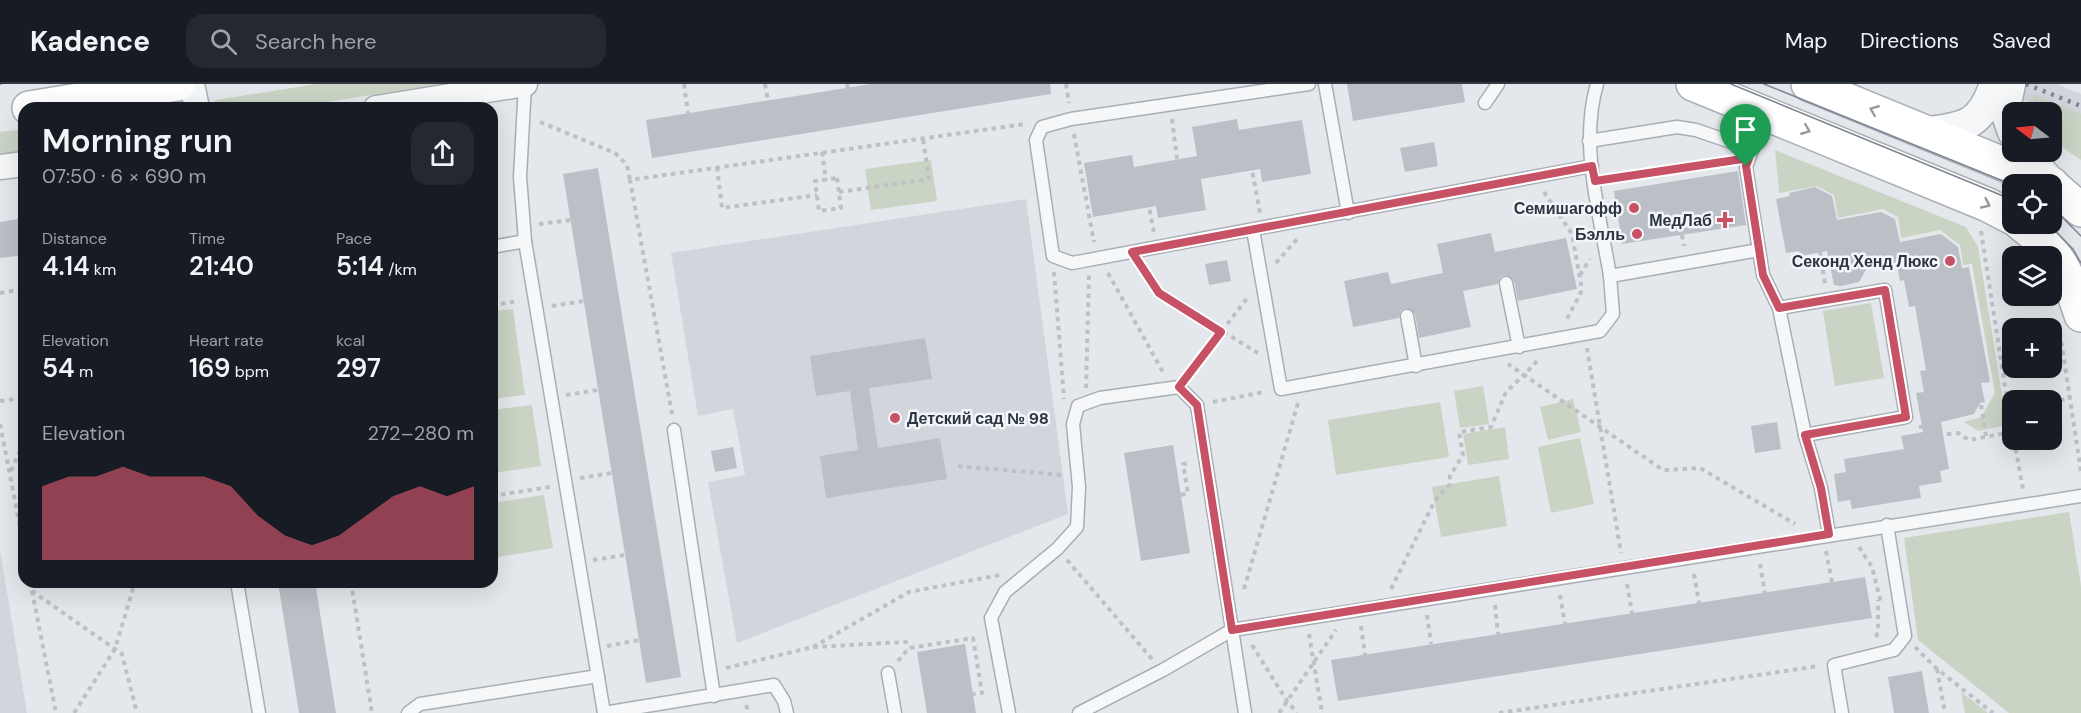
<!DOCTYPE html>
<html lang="en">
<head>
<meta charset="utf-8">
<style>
	:root { --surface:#171b24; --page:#242831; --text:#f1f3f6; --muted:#9ea1a6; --line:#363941; --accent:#c75266 }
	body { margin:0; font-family:"DM Sans",sans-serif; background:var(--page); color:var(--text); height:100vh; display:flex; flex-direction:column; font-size:22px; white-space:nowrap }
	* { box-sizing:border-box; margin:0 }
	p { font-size:20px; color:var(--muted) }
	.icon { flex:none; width:33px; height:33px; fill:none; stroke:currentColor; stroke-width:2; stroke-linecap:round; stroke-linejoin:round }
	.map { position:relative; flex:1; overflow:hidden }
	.drawer { position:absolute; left:18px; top:18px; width:480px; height:486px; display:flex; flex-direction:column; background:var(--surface); border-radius:18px; box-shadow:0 6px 24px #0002 }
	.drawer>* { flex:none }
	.needle { width:39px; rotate:286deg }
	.tools { position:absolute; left:2002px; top:18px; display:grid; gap:12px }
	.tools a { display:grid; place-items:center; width:60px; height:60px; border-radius:12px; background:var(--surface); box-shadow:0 6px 24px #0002; font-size:30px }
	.pin { position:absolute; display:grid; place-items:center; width:51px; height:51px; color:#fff; margin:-62px -26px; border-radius:50% 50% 50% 0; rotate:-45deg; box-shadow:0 0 6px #0007 }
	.pin .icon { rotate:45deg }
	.round { display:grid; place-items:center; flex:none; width:63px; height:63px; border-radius:18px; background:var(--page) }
	.summary { display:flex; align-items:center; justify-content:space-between; height:102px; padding:0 24px }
	h1 { font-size:33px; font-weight:600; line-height:45px }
	.figures { display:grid; grid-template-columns:repeat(3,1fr); gap:9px; height:102px; padding:6px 24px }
	.figures div { display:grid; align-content:center }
	.figures b { font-size:26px; font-weight:600 }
	.figures small { font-size:16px; font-weight:400 }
	.figures p { font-size:16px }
	.chart { height:168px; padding:12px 24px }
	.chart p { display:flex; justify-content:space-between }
	.chart svg { width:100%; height:108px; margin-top:6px; fill:var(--accent); opacity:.7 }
	header { display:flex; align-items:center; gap:36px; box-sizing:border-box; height:84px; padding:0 30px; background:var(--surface); border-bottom:2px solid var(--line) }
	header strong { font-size:28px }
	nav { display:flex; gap:33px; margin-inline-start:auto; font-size:21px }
	.search { width:420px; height:54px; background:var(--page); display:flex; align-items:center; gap:15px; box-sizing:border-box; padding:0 21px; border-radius:18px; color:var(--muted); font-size:22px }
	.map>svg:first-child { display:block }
	.built { fill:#d2d6dc }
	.green { fill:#c9d4c5 }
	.building { fill:#bbc0c7 }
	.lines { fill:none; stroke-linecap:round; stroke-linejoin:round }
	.service-casing { stroke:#a9aeb5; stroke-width:15 }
	.minor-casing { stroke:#a9aeb5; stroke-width:27 }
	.tertiary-casing { stroke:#a9aeb5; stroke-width:33 }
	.secondary-casing { stroke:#a9aeb5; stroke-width:36 }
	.path { stroke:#bdc1c6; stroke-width:4; stroke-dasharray:4.5 4.5; stroke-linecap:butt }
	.service { stroke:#f6f7f9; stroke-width:12 }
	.minor { stroke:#f6f7f9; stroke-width:24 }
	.tertiary { stroke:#f6f7f9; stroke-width:30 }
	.secondary { stroke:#fff; stroke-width:33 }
	.tram { stroke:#7e8693; stroke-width:1.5 }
	.rail { stroke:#7e8693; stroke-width:4.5; stroke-dasharray:3 6; stroke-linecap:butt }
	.oneway { stroke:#969aa0 }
	.route-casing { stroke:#fff; stroke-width:12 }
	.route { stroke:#c75266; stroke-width:8 }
	.poi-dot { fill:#c75266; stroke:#f3f5f8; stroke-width:2 }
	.labels { text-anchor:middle; stroke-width:5; stroke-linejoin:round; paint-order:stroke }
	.poi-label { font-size:16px; font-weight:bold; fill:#2c3542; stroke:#f3f5f8; text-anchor:end }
</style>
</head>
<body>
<header>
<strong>Kadence</strong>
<div class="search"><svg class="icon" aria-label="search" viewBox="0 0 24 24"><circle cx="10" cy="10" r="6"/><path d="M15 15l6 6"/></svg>Search here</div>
<nav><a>Map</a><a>Directions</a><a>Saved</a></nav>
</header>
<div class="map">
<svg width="2081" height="629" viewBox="0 0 2081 629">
	<rect width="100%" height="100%" fill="#e4e7eb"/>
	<!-- built -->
	<g class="built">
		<path d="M 1984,0 L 2057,0 L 2081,10 L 2081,39 Z"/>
		<path d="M 1026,115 L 1068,430 L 737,559 L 708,398 L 745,391 L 733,325 L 698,332 L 671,169 Z"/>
		<path d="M 0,466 L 27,629 L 0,629 Z"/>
	</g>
	<!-- green -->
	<g class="green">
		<path d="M 316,0 L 440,0 L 289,24 L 211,24 L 216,16 Z"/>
		<path d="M 2033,10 L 2081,30 L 2081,76 L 2052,56 L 2052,28 L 2034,28 Z"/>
		<path d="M 24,45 L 24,67 L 0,71 L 0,48 Z"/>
		<path d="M 1775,66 L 1966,143 L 1978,163 L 2007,341 L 1978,347 L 1964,338 L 1981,333 L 1995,309 L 1972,180 L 1963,181 L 1960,161 L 1940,146 L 1901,154 L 1898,133 L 1883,125 L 1838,134 L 1834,111 L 1817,102 L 1779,109 Z"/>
		<path d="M 931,76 L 937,117 L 871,126 L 865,85 Z"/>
		<path d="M 1871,219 L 1884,294 L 1835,302 L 1823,227 Z"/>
		<path d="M 513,225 L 525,311 L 492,315 L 492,227 Z"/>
		<path d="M 1483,302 L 1489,340 L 1460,344 L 1454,307 Z"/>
		<path d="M 1573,315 L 1581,348 L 1548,356 L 1540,323 Z"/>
		<path d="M 1440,318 L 1449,373 L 1336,391 L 1328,336 Z"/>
		<path d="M 532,321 L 541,382 L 492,389 L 492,326 Z"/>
		<path d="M 1505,343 L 1509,375 L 1468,381 L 1463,350 Z"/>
		<path d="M 1580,354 L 1594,420 L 1551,429 L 1538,363 Z"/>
		<path d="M 1499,392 L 1507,442 L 1441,453 L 1432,403 Z"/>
		<path d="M 544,411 L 553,464 L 492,474 L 492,419 Z"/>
		<path d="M 2069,428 L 2081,502 L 2081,629 L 2009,629 L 1918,556 L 1904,454 Z"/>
		<path d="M 1961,608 L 1988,629 L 1965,629 Z"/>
	</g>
	<!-- building -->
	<g class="building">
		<path d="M 871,0 L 1050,0 L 1051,10 L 652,74 L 646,36 Z"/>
		<path d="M 1347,0 L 1462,0 L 1465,18 L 1353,37 Z"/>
		<path d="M 1237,35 L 1239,46 L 1302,36 L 1311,90 L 1262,98 L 1260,85 L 1201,95 L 1206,126 L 1158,134 L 1156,122 L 1093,133 L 1084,79 L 1132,71 L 1134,83 L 1197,72 L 1192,43 Z"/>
		<path d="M 1434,58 L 1438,82 L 1405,88 L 1400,64 Z"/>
		<path d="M 598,84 L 681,593 L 646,599 L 563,90 Z"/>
		<path d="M 1738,87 L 1746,141 L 1622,160 L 1614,107 Z"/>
		<path d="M 1815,103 L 1832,112 L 1837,136 L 1881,128 L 1895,135 L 1900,158 L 1941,150 L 1958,163 L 1962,184 L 1969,183 L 1990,298 L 1981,299 L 1985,318 L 1980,319 L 1974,330 L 1941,338 L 1949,385 L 1940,387 L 1942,398 L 1919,402 L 1921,414 L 1852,425 L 1850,416 L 1838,418 L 1834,390 L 1846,388 L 1844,375 L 1904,365 L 1901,352 L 1923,348 L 1916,309 L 1924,308 L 1920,287 L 1926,286 L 1915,222 L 1909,223 L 1904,196 L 1900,197 L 1897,179 L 1867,184 L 1859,198 L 1841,202 L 1834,201 L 1827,167 L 1800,172 L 1799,167 L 1786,169 L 1776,115 L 1790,112 L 1789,109 Z"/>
		<path d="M 24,134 L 24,171 L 0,174 L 0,138 Z"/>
		<path d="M 1491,149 L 1495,168 L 1566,154 L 1577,205 L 1518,217 L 1514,197 L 1505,191 L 1500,193 L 1498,200 L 1463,207 L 1471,243 L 1419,254 L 1415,230 L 1406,224 L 1401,226 L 1399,234 L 1353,243 L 1344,197 L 1388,188 L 1391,200 L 1443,189 L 1437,160 Z"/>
		<path d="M 1227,176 L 1231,197 L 1209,201 L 1205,180 Z"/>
		<path d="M 925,254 L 932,295 L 869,304 L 878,364 L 940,354 L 947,395 L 826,414 L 820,372 L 858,366 L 850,307 L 816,312 L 810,272 Z"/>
		<path d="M 1777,338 L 1781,365 L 1755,369 L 1751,342 Z"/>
		<path d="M 1173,361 L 1190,469 L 1141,477 L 1124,369 Z"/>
		<path d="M 733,363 L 737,384 L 715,388 L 711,367 Z"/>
		<path d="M 1865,493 L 1872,534 L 1338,617 L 1331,576 Z"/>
		<path d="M 278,498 L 315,498 L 336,629 L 299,629 Z"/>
		<path d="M 965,560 L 976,629 L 927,629 L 917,568 Z"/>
		<path d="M 1922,587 L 1929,629 L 1894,629 L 1888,593 Z"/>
	</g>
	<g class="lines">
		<!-- service casing -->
		<g class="service-casing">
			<g id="service">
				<path d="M 525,0 L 520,93 L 525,157 L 604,629"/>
				<path d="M 1309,0 L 1071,35 L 1042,43 L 1036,56 L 1053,172 L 1072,179 L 1592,82"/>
				<path d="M 1325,0 L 1348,129"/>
				<path d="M 1597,0 C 1579,61 1600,130 1610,192 L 1759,166"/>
				<path d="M 1485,19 L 1498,0"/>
				<path d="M 1765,30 L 1746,83 L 1759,166 L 1763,191 L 1779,224 L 1805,351 L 1821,404 L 1829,450"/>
				<path d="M 1589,57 L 1677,43 L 1696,46 L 1751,65"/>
				<path d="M 1253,146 L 1281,305 L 1600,247 L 1613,230 L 1610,192"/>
				<path d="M 492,163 L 525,157"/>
				<path d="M 1506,199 L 1519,263"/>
				<path d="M 1779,224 L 1885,206 L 1906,333 L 1805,351"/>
				<path d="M 1407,232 L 1416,282"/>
				<path d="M 674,346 L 714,612"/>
				<path d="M 237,498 L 259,629"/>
				<path d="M 888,589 L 895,629"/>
				<path d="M 408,629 L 420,620 L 598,592"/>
				<path d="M 604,629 L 774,601 L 784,617 L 787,629"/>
				<path d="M 1009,629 L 991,534 L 1005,508 L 1057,465 L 1077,443 L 1079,403 L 1073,340 L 1078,322 L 1100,314 L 1179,303 L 1197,321 L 1245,629"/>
				<path d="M 1079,629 L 1163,586 L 1232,546 L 2081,412"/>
				<path d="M 1842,629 L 1834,581 L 1894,566 L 1905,552 L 1887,441"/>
			</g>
		</g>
		<!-- minor casing -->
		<g class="minor-casing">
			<g id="minor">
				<path d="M 192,0 L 197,24"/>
				<path d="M 376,24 L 525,0"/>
				<path d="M 0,83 L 24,80"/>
			</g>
		</g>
		<!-- tertiary casing -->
		<g class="tertiary-casing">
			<g id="tertiary">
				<path d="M 2010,0 L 2005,25 L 2013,48"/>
				<path d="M 1928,48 C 1967,44 1982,39 1995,0"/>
				<path d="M 2024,68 L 2052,100"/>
			</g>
		</g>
		<!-- secondary casing -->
		<g class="secondary-casing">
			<g id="secondary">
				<path d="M 1693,0 L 1988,121 L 2013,134"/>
				<path d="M 1808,0 L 2052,100"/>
				<path d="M 29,24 L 178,0"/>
				<path d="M 2052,101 L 2081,126"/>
				<path d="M 2021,140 C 2060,170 2066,184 2081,231"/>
			</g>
		</g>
		<!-- path -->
		<g class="path">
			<path d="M 684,0 L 688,29"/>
			<path d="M 765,0 L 768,16"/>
			<path d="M 847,0 L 848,4"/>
			<path d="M 1066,0 L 1069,19"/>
			<path d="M 1172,35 L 1177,75"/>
			<path d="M 540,38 L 615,69 L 627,81 L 630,96"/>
			<path d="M 1074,50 L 1094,158"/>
			<path d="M 822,68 L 826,96"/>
			<path d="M 1251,80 L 1260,129"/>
			<path d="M 717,83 L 722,124 L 817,111"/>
			<path d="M 837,94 L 841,124 L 819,127 L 815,97 Z"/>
			<path d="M 1607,95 L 1730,77"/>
			<path d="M 839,108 L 929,95 L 923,54"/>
			<path d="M 1544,108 L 1572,150 L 1582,206 L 1566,237"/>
			<path d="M 1148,117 L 1154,149"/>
			<path d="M 539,140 L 571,136"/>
			<path d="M 1981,147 L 2012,348"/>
			<path d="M 1682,151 L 1684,162"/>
			<path d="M 1820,168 L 1825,200"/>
			<path d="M 1276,179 L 1298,154"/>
			<path d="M 1141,182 L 1159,209 L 1258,269"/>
			<path d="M 1054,188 L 1064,315"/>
			<path d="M 1108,189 L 1164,290"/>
			<path d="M 1580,191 L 1590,175"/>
			<path d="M 0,209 L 24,205"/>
			<path d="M 492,221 L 519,217"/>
			<path d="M 552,222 L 584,217"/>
			<path d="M 2060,249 L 2081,388"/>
			<path d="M 1587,264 L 1621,469"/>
			<path d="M 1537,277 L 1524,291 L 1663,386 L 1700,384 L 1795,440"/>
			<path d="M 1189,290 L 1248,213"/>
			<path d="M 1086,304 L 1089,191"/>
			<path d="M 566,311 L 598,306"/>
			<path d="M 0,317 L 24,314"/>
			<path d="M 1213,318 L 1264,308"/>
			<path d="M 1981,321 L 1986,352"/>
			<path d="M 2052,321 L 2070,312"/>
			<path d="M 672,330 L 630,96 L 1025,40"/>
			<path d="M 0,340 L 24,463"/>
			<path d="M 1919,343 L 1938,342 L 1939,351 L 1958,349 L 1969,356 L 2012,348 L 2013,352"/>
			<path d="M 2014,356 L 2023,405"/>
			<path d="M 958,382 L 1062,391"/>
			<path d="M 11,387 L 24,358"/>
			<path d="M 580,394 L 612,389"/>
			<path d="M 1181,411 L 1188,409 L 1183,380 L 1190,379"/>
			<path d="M 492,412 L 550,403"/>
			<path d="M 1859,463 L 1872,483 L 1881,519"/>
			<path d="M 1826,467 L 1832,498"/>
			<path d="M 593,476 L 625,471"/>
			<path d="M 1067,476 L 1152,575"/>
			<path d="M 1760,480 L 1765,509"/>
			<path d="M 1694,490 L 1699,519"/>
			<path d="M 30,498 L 32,507 L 122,570 L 137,629"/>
			<path d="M 351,498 L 372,629"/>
			<path d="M 1627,500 L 1632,529"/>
			<path d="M 1244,505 L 1298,319"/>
			<path d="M 1391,505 L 1435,416 L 1450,400 L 1450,392 L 1463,371 L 1459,348 L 1491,343 L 1506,308 L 1524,291 L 1508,280"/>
			<path d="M 32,507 L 56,629"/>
			<path d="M 1560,511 L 1565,540"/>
			<path d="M 1495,521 L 1498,550"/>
			<path d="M 1427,531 L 1431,560"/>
			<path d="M 1361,542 L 1365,571"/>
			<path d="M 1309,550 L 1322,629"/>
			<path d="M 1876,553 L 1878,547 L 1878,516"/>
			<path d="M 1252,561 L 1287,617 L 1297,629"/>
			<path d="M 607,562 L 639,556"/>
			<path d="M 813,563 L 909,508 L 1000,491"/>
			<path d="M 1915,563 L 1937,585 L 1993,629"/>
			<path d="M 898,577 L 909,564 L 973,554 L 982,609 L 973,610"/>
			<path d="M 726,584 L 813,563 L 906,558 L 909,564"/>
			<path d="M 1937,585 L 1945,629"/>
			<path d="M 746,621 L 749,629"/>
			<path d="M 74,629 L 115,565 L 135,498"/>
			<path d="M 1279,629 L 1336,546"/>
			<path d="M 1499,629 L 1819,582"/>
		</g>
		<!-- service -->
		<use href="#service" class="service"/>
		<!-- minor -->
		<use href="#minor" class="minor"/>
		<!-- tertiary -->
		<use href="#tertiary" class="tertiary"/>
		<!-- secondary -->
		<use href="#secondary" class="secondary"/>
		<!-- tram -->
		<g class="tram">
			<path d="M 0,0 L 1,0"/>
			<path d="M 1731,0 L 2013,116"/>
			<path d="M 1764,0 L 2013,101"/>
			<path d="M 2052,123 L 2081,152"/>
			<path d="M 2048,140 L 2073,165 L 2081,179"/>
		</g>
		<!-- rail -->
		<path class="rail" d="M 2026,0 L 2081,22"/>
	</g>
	<!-- one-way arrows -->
	<defs><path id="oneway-chevron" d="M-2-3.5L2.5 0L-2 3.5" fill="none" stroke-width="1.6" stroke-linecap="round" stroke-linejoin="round" transform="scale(1.5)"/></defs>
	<g class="oneway">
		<use href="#oneway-chevron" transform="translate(1874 26) rotate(-158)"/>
		<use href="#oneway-chevron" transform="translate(1806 46) rotate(22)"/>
		<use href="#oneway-chevron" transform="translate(1986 120) rotate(25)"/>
	</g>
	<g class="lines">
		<!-- route casing -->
		<g class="route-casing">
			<path id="route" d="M 1749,74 L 1746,82 L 1763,191 L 1779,224 L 1885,206 L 1906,333 L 1805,351 L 1821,404 L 1829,450 L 1232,546 L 1197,321 L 1179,303 L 1221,248 L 1159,209 L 1132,168 L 1592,82 L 1595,97 Z"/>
		</g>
		<!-- route -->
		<use href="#route" class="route"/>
	</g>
	<!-- markers -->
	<g class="poi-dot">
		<circle cx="1634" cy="124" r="6"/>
		<path d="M1722 127h6v6h6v6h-6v6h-6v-6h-6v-6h6z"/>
		<circle cx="1637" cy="150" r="6"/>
		<circle cx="1950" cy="177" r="6"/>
		<circle cx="895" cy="334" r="6"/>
	</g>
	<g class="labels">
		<!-- poi labels -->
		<g class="poi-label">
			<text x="1622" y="130">Семишагофф</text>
			<text x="1712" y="142">МедЛаб</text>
			<text x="1625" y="156">Бэлль</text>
			<text x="1938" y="183">Секонд Хенд Люкс</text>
			<text x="907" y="340" text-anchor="start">Детский сад № 98</text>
		</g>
	</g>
</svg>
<div class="tools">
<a><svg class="needle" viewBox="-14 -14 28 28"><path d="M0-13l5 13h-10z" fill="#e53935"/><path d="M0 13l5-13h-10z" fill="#9ea1a6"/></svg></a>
<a><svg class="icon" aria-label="locate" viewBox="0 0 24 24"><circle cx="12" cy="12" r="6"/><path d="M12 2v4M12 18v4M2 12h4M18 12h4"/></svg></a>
<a><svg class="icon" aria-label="layers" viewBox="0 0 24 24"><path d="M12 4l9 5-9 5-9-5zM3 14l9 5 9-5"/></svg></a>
<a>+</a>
<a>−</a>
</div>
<div class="pin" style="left:1746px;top:82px;background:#1e9e55"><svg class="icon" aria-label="arrive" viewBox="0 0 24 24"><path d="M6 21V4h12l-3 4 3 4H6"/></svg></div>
<section class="drawer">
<div class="summary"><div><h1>Morning run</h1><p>07:50 · 6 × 690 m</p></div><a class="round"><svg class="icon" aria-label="share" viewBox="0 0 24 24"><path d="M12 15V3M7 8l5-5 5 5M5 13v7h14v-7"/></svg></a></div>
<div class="figures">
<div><p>Distance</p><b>4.14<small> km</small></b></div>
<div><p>Time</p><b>21:40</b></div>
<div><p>Pace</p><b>5:14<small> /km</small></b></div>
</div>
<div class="figures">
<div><p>Elevation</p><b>54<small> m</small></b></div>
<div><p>Heart rate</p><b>169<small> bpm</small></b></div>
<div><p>kcal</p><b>297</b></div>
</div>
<div class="chart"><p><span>Elevation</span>272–280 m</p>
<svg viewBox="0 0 160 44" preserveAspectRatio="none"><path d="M0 44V14L10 10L20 10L30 6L40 10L50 10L60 10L70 14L80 26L90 34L100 38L110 34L120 26L130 18L140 14L150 18L160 14V44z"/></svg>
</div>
</section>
</div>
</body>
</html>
